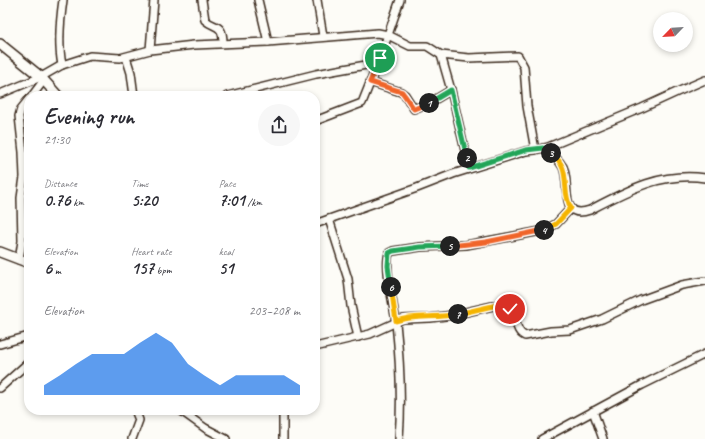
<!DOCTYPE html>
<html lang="en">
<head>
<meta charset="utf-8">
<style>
	:root { --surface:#fff; --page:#f7f7f7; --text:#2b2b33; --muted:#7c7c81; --accent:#1a73e8 }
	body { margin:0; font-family:Caveat,sans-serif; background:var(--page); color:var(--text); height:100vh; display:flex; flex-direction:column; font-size:15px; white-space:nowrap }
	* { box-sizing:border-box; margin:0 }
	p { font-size:13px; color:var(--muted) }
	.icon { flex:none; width:22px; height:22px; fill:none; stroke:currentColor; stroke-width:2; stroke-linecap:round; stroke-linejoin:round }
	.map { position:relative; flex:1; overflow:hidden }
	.sheet { position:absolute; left:24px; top:91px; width:296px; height:324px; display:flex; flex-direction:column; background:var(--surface); border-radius:16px; box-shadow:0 2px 6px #0003 }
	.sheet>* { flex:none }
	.needle { width:26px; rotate:245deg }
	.buttons { position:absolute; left:653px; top:12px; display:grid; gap:8px }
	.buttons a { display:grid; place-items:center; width:40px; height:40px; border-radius:50%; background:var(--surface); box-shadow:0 2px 6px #0003; font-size:20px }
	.pin { position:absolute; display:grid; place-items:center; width:34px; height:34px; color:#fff; margin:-17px; border:2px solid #fff; border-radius:50%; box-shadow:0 1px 4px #0007 }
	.km { position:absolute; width:20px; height:20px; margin:-10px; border-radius:50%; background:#222; color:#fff; font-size:11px; line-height:20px; text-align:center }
	.round { display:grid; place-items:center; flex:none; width:42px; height:42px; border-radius:21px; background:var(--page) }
	.summary { display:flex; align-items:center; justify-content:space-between; height:68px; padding:0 20px }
	h1 { font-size:22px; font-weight:600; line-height:30px }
	.stats { display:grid; grid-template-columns:repeat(3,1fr); gap:6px; height:68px; padding:4px 20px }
	.stats div { display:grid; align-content:center }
	.stats b { font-size:17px; font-weight:600 }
	.stats small { font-size:11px; font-weight:400 }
	.stats p { font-size:11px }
	.chart { height:112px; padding:8px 20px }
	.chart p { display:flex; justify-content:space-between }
	.chart svg { width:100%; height:72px; margin-top:4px; fill:var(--accent); opacity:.7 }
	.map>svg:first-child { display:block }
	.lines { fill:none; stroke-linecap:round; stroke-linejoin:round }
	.minor-casing { stroke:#3b2a1e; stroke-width:10 }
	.tertiary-casing { stroke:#3b2a1e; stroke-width:12 }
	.minor { stroke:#fdfcf7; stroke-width:7 }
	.tertiary { stroke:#fdfcf7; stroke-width:9 }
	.split-1-casing { stroke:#fff; stroke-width:8 }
	.split-2-casing { stroke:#fff; stroke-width:8 }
	.split-3-casing { stroke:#fff; stroke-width:8 }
	.split-4-casing { stroke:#fff; stroke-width:8 }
	.split-5-casing { stroke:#fff; stroke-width:8 }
	.split-6-casing { stroke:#fff; stroke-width:8 }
	.split-7-casing { stroke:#fff; stroke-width:8 }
	.split-8-casing { stroke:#fff; stroke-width:8 }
	.split-1 { stroke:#f0652b; stroke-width:5 }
	.split-2 { stroke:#22a559; stroke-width:5 }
	.split-3 { stroke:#22a559; stroke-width:5 }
	.split-4 { stroke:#f5b400; stroke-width:5 }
	.split-5 { stroke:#f0652b; stroke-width:5 }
	.split-6 { stroke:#22a559; stroke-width:5 }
	.split-7 { stroke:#f5b400; stroke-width:5 }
	.split-8 { stroke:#f5b400; stroke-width:5 }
</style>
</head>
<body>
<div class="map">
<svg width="705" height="439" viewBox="0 0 705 439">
	<rect width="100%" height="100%" fill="#fdfcf7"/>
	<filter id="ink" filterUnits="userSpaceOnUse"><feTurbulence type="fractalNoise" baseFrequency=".025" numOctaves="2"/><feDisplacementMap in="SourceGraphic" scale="8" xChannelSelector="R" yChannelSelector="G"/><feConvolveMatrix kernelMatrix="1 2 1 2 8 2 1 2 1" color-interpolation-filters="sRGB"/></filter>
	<g filter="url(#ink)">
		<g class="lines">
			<!-- minor casing -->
			<g class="minor-casing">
				<g id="minor">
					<path d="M 202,0 L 205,20 C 215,29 223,23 223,43"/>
					<path d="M 258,0 L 268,42"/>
					<path d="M 317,0 L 323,36"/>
					<path d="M 150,50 L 154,0"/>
					<path d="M 441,55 L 451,90 L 469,168"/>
					<path d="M 126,57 L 131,73 L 134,96"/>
					<path d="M 62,65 C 58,45 60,21 63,0"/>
					<path d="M 370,82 L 401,92 L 405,95 L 414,109 L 431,102 L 451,90"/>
					<path d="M 0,94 L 41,77 L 62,65 L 90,56 L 120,58 L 150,50 L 194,45 L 268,42 L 378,33 L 388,35 L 410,46 L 427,46 L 441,55 L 469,58 L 518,56 L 524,67 L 527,106 L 535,150"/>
					<path d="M 32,96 L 44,80"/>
					<path d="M 227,96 L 316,74 L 377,63"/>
					<path d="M 315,121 L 362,103 L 380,58 L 400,0"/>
					<path d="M 543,148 C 551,153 558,158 563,167 C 571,184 558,221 590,210 C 628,190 661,172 705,178"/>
					<path d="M 329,219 L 348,279 L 351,306 L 358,337"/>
					<path d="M 315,224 L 417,188 L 453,174 L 526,151 L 535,150 L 548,147 L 642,108 L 677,92 L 705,80"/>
					<path d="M 19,260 L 22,241 L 21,198 L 24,177 L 23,152 L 19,116 L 21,109 L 29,99"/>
					<path d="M 0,344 L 29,336"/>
					<path d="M 315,347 L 370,334 L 403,319 L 430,318 L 453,315 L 497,305 C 522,306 510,329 525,336 L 551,331 L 570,330 L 602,319 L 641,300 L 682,285 L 705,281"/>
					<path d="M 0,388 L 29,362"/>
					<path d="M 180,410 L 205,428 L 226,439"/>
					<path d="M 283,410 L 283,439"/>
					<path d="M 593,411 L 603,439"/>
					<path d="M 132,439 L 139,420 L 135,410"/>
					<path d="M 399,439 C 402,400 400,361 396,323 C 394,305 384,268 389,253 L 393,251 L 420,247 L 466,245 L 541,231 L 556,224 L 571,208"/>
					<path d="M 542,439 L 642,385 L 705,354"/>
				</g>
			</g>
			<!-- tertiary casing -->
			<g class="tertiary-casing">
				<g id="tertiary">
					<path d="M 0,44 L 41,77 L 58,96"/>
					<path d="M 0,252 L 29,263"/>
				</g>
			</g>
			<!-- minor -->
			<use href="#minor" class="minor"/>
			<!-- tertiary -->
			<use href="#tertiary" class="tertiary"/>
		</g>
	</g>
	<g class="lines" filter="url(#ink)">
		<!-- split-1 casing -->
		<g class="split-1-casing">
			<path id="split-1" d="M 380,58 L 370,82 L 402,92 L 405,96 L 414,109 L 429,103"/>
		</g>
		<!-- split-2 casing -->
		<g class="split-2-casing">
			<path id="split-2" d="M 429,103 L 451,90 L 467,158"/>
		</g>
		<!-- split-3 casing -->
		<g class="split-3-casing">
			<path id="split-3" d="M 467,158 L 469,168 L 526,150 L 543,148 L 551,153"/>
		</g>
		<!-- split-4 casing -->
		<g class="split-4-casing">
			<path id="split-4" d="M 544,230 L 556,224 L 571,208 C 560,190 573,169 551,153"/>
		</g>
		<!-- split-5 casing -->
		<g class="split-5-casing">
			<path id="split-5" d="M 450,246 L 486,242 L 544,230"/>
		</g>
		<!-- split-6 casing -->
		<g class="split-6-casing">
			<path id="split-6" d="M 391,287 L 388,266 L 389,253 L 393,251 L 420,247 L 450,246"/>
		</g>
		<!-- split-7 casing -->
		<g class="split-7-casing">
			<path id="split-7" d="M 391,287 L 396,321 C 415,314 437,319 458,314"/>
		</g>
		<!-- split-8 casing -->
		<g class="split-8-casing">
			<path id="split-8" d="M 458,314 L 497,305 L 502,305 L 510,309"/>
		</g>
		<!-- split-1 -->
		<use href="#split-1" class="split-1"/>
		<!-- split-2 -->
		<use href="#split-2" class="split-2"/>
		<!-- split-3 -->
		<use href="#split-3" class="split-3"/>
		<!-- split-4 -->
		<use href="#split-4" class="split-4"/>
		<!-- split-5 -->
		<use href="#split-5" class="split-5"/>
		<!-- split-6 -->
		<use href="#split-6" class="split-6"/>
		<!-- split-7 -->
		<use href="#split-7" class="split-7"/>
		<!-- split-8 -->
		<use href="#split-8" class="split-8"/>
	</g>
</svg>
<div class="buttons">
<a><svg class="needle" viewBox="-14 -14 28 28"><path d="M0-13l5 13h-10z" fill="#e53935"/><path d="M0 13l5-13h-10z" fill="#7c7c81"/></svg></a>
</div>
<div class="pin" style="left:380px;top:58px;background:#1e9e55"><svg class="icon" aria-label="arrive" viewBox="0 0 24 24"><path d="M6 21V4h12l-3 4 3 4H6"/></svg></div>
<div class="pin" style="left:510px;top:309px;background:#d93025"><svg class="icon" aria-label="check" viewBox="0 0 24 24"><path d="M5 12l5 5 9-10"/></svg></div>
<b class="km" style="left:429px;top:103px">1</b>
<b class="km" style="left:467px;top:158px">2</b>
<b class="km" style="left:551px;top:153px">3</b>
<b class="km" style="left:544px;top:230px">4</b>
<b class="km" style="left:450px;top:246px">5</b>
<b class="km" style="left:391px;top:287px">6</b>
<b class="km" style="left:458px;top:314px">7</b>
<section class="sheet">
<div class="summary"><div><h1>Evening run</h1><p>21:30</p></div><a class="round"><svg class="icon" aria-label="share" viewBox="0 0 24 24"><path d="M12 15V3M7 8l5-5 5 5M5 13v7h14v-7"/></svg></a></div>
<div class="stats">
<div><p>Distance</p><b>0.76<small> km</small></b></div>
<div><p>Time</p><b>5:20</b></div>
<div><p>Pace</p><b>7:01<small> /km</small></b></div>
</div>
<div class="stats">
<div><p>Elevation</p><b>6<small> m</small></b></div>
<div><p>Heart rate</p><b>157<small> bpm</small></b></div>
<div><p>kcal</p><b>51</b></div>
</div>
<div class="chart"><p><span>Elevation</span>203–208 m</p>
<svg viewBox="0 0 160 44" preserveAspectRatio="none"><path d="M0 44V38L10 32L20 25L30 19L40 19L50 19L60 12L70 6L80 12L90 25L100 32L110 38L120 32L130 32L140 32L150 32L160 38V44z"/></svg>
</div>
</section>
</div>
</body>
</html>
